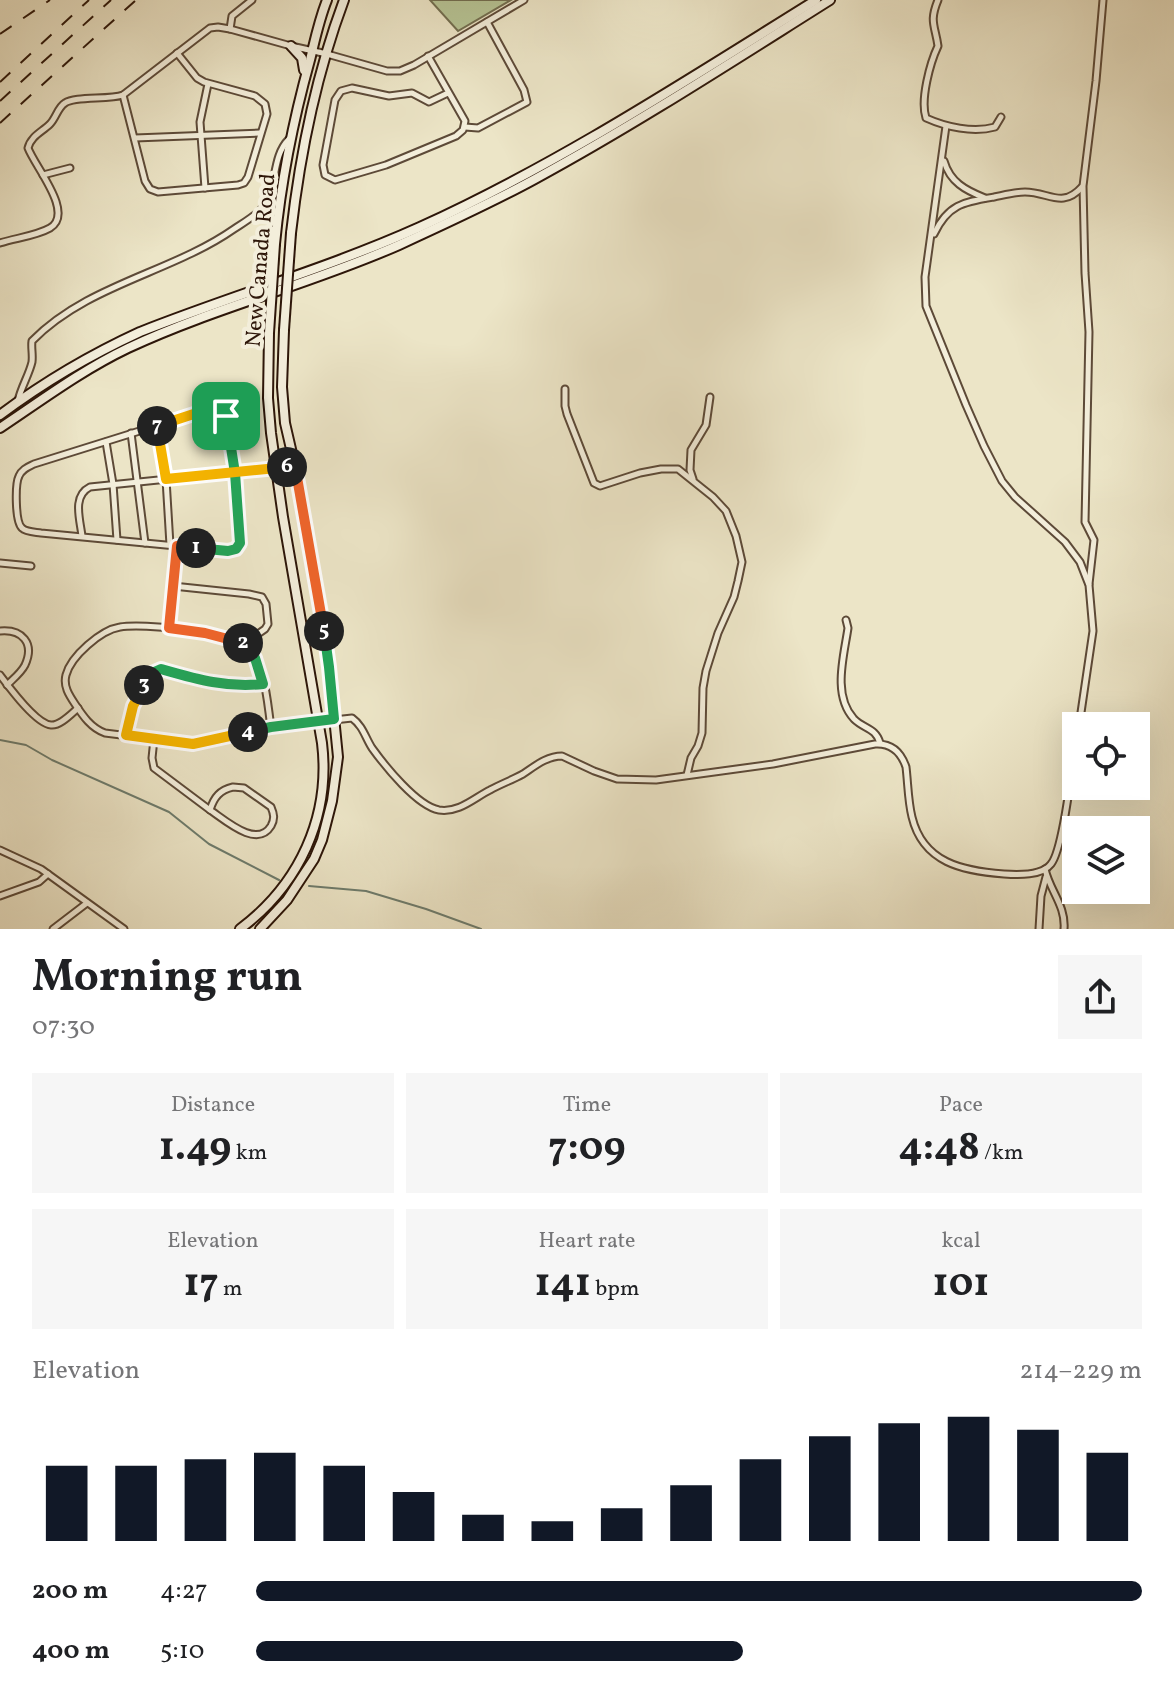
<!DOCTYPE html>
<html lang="en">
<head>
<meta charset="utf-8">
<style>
	:root { --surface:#fff; --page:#f6f6f6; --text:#202124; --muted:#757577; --accent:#111827 }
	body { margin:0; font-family:Vollkorn,serif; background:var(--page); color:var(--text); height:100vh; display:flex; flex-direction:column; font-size:30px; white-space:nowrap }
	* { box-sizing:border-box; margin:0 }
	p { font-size:26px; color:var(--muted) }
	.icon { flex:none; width:44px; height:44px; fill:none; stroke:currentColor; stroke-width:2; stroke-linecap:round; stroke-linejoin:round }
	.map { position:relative; height:929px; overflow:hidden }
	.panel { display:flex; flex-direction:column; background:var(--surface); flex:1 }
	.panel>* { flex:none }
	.buttons { position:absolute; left:1062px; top:712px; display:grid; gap:16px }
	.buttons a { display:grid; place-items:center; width:88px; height:88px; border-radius:0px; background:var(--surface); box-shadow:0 8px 32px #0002; font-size:40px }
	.pin { position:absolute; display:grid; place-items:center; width:68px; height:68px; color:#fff; margin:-34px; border-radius:16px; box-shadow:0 4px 12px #0006 }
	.km { position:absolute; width:40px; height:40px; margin:-20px; border-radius:50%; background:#222; color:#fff; font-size:22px; line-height:40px; text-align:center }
	.round { display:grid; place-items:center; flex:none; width:84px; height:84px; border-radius:0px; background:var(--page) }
	.overview { display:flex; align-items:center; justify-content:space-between; height:136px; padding:0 32px }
	h1 { font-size:44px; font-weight:700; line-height:60px }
	.stats { display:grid; grid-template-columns:repeat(3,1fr); gap:12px; height:136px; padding:8px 32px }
	.stats div { display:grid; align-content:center; border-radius:0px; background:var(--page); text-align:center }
	.stats b { font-size:40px; font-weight:700 }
	.stats small { font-size:22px; font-weight:400 }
	.stats p { font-size:22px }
	.chart { height:224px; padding:16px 32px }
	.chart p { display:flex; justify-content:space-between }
	.chart svg { width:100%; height:144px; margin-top:8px; stroke:var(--accent); stroke-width:6 }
	ul { padding:0 32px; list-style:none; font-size:26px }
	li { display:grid; grid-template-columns:128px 96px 1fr; align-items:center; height:60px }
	li i { height:20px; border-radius:10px; background:var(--accent) }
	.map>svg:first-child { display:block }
	.green { fill:#b7c596; stroke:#726e50; stroke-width:2 }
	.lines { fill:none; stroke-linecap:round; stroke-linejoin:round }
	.stream { stroke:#6e7c6d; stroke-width:2 }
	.minor-casing { stroke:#5d4a38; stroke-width:9 }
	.secondary-casing { stroke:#2d1609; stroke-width:12 }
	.minor { stroke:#f3eedb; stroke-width:5 }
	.secondary { stroke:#f3eedb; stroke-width:8 }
	.rail { stroke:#2d1609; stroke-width:2; stroke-dasharray:14 14; stroke-linecap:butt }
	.secondary-bridge-casing { stroke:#2d1609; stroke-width:12; stroke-linecap:butt }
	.secondary-bridge { stroke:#f3eedb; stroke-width:8 }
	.split-1-casing { stroke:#fff; stroke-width:16 }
	.split-2-casing { stroke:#fff; stroke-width:16 }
	.split-3-casing { stroke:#fff; stroke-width:16 }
	.split-4-casing { stroke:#fff; stroke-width:16 }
	.split-5-casing { stroke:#fff; stroke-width:16 }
	.split-6-casing { stroke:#fff; stroke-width:16 }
	.split-7-casing { stroke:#fff; stroke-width:16 }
	.split-8-casing { stroke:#fff; stroke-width:16 }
	.split-1 { stroke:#22a559; stroke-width:10 }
	.split-2 { stroke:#f0652b; stroke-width:10 }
	.split-3 { stroke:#22a559; stroke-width:10 }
	.split-4 { stroke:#f5b400; stroke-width:10 }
	.split-5 { stroke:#22a559; stroke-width:10 }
	.split-6 { stroke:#f0652b; stroke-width:10 }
	.split-7 { stroke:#f5b400; stroke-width:10 }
	.split-8 { stroke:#f5b400; stroke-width:10 }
	.labels { text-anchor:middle; stroke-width:8; stroke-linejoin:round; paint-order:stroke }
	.street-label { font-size:22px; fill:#2d1609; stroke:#f3eedb }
</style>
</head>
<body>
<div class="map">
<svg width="1174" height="929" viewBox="0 0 1174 929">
	<rect width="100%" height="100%" fill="#ece5c7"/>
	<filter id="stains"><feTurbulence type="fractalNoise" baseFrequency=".0025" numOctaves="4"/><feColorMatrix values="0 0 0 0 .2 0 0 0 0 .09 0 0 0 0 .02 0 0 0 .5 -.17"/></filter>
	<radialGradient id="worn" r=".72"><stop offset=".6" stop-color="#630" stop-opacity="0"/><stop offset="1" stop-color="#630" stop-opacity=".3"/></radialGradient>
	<!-- green -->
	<path class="green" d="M 430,0 L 511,0 L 458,31 Z"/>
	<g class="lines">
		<!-- stream -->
		<g class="stream">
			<path d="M 0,740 L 26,745 L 52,760 L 169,812 L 209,844 L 279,880"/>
			<path d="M 309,886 L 366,891 L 426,909 L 481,929"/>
		</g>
		<!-- minor casing -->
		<g class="minor-casing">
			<g id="minor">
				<path d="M 938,0 C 929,22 935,25 938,46 C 930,63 920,100 926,118 C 946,127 973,133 995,127 L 1001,117"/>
				<path d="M 230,29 L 232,16 L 252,0"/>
				<path d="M 428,56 L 465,121 L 463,130 L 456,136 L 386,165 L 335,180 L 325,175 L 323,165 L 335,100 L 341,91 L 352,88 L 389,96 L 412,93 L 429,102 L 448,93"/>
				<path d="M 123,95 L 145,181 L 150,189 L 158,192 L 238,185 L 244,183 L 248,177 L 267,114 L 265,104 L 255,96 L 204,82 L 197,78 L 177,53"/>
				<path d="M 946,126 L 925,277 L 926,306 L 966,405 L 984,446 L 1002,481 L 1015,497 L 1065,542 L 1080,562 L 1089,585 L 1093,631 L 1079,726"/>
				<path d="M 465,127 L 478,128 L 527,102 L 524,90 L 487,22"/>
				<path d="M 135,138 L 260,133"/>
				<path d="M 944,161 C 950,182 965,190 985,198"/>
				<path d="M 43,175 L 70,168"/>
				<path d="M 205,188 L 200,122 L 208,84"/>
				<path d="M 934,234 C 948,204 964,202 994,197 C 1004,195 1015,192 1025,192 C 1049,192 1062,209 1082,187"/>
				<path d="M 0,243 C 15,238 36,236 50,228 C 75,213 35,167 28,148 C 31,136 42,132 50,124 C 56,118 58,107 65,103 C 75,96 109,100 123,95 L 210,28 L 218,27 L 230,29 L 291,46 L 327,54 L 387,71 L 400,71 L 414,65 L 524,0"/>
				<path d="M 565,389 L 565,406 L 567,414 L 594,483 L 600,486 L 640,473 L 661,469 L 678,469 L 713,497 L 726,511 L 736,536 L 742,562 L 738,581 L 734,597 L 718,633 L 706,671 L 703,688 L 702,733 L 698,746 L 691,758 L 687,775"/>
				<path d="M 18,401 C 21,387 29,375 32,362 C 33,354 31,348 32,341 C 88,284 171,273 234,229 C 243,223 257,215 263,207 C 278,187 271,157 289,139"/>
				<path d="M 213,408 L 222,411 L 227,419 C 229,437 246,534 239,545 C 236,551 234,550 228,551 L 41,533 C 35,532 26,532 22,528 C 15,522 15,484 19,476 C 22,469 28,467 34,464 Z"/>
				<path d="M 157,425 L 166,479 L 170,545"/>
				<path d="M 131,433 L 145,543"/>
				<path d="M 106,442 L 113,484 L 117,540"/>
				<path d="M 693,479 L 690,470 L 691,450 L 706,425 L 710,397"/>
				<path d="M 82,536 C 80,519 72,496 90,487 L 294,466"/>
				<path d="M 0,563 L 31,566"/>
				<path d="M 1089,584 L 1094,540 L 1085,522 L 1089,332 L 1085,273 L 1083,186 L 1096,81 L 1103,0"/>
				<path d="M 173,586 L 249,594 L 262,597 L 266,604 L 268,624 L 265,629 L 245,643"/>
				<path d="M 846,620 L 848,628 C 844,656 832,695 854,719 C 864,729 876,728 880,743"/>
				<path d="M 169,628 L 177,546"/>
				<path d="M 0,631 C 22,629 35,643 25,665 C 21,673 13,679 7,685"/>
				<path d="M 0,675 C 9,687 36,724 51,725 C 60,726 71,714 78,708"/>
				<path d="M 271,727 C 267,702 266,665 246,646 C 233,631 141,623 120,627 C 101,630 71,656 66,675 C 63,686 69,695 75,704 C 83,716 91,728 105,733 L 193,744 L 271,727 L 352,718 C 363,726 365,737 372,748 C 385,766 417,806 439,810 C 459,813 474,798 490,790 C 501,784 512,780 523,774 C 535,766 547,756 562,756 L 594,771 L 617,779 L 656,780 L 773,764 L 875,744 C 891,743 901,752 906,767 C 908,784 908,801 912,817 C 923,863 963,871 1004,874 C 1018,875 1042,876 1051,864 C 1063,850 1072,766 1076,743"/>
				<path d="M 126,735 C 131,714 139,680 158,669 L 187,677 L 235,686 L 263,684"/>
				<path d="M 154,739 L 152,758 L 154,768 L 210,810"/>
				<path d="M 233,787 L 244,788 L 271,807 C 274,814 275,819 271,826 C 257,849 225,820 210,810 C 214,797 220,790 233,787 Z"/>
				<path d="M 0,850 L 41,869 L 124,929"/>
				<path d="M 1045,869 C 1050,891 1066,906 1064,929"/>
				<path d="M 0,896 L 39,882 L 48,874"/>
				<path d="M 53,929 L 87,903"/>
				<path d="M 1039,929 L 1041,896 L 1046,877"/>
			</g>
		</g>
		<!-- secondary casing -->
		<g class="secondary-casing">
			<g id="secondary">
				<path d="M 291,46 L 302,58 L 304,70"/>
				<path d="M 291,233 C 300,154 316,75 344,0"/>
				<path d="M 275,244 C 281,182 293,121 310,60 C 315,40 319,20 327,0"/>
				<path d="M 0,415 C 44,382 90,355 140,332 C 233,295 329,268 420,227 C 559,164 687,80 816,0"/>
				<path d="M 0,428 C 42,400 82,370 128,348 C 216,307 311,284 399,245 C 445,224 491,203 535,179 C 636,124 733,61 830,0"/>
				<path d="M 240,929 C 299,885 331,817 322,743 L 283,517 L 271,433 L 268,398 L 269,333"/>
				<path d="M 260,929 L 287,900 L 314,859 L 322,840 L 332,801 L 338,757 L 329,667 L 300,488 L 285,423 L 282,387 L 284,330"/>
			</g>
		</g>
		<!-- minor -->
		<use href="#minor" class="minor"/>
		<!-- secondary -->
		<use href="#secondary" class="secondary"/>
		<!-- rail -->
		<g class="rail">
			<path d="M 0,34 L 50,0"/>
			<path d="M 0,82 L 89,0"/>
			<path d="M 0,101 L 111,0"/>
			<path d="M 0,123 L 136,0"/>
		</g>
		<!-- secondary-bridge casing -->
		<g class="secondary-bridge-casing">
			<g id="secondary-bridge">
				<path d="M 284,330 L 291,233"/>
				<path d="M 269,333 L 275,244"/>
			</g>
		</g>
		<!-- secondary-bridge -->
		<use href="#secondary-bridge" class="secondary-bridge"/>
	</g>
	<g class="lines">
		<!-- split-1 casing -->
		<g class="split-1-casing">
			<path id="split-1" d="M 196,548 L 228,551 L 236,549 L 240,543 L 235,473 L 226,416"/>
		</g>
		<!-- split-2 casing -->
		<g class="split-2-casing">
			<path id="split-2" d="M 196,548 L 177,546 L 169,628 L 205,633 L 243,643"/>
		</g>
		<!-- split-3 casing -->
		<g class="split-3-casing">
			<path id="split-3" d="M 144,685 L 152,673 L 161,669 C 196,679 226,688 263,684 L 255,658 L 243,643"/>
		</g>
		<!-- split-4 casing -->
		<g class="split-4-casing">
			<path id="split-4" d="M 144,685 L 133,706 L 126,735 L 193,744 L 248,732"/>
		</g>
		<!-- split-5 casing -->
		<g class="split-5-casing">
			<path id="split-5" d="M 248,732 L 271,727 L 334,719 L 329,667 L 324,631"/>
		</g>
		<!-- split-6 casing -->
		<g class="split-6-casing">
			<path id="split-6" d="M 287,467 L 295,466 L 324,631"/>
		</g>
		<!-- split-7 casing -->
		<g class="split-7-casing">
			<path id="split-7" d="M 157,426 L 166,479 L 287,467"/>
		</g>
		<!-- split-8 casing -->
		<g class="split-8-casing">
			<path id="split-8" d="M 157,426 L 212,408 L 220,410 L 226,416"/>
		</g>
		<!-- split-1 -->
		<use href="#split-1" class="split-1"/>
		<!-- split-2 -->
		<use href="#split-2" class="split-2"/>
		<!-- split-3 -->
		<use href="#split-3" class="split-3"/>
		<!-- split-4 -->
		<use href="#split-4" class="split-4"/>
		<!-- split-5 -->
		<use href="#split-5" class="split-5"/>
		<!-- split-6 -->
		<use href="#split-6" class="split-6"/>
		<!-- split-7 -->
		<use href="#split-7" class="split-7"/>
		<!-- split-8 -->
		<use href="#split-8" class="split-8"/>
	</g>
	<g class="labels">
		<!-- street labels -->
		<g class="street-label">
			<text transform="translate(259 260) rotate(-85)" y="8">New Canada Road</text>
		</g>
	</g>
	<rect width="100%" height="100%" filter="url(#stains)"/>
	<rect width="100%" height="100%" fill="url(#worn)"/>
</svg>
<div class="buttons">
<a><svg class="icon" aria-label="locate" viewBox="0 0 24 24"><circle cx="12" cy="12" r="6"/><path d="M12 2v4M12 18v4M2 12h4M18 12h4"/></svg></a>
<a><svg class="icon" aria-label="layers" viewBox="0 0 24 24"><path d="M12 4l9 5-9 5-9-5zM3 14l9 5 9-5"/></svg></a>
</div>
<div class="pin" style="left:226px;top:416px;background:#1e9e55"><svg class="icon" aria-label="arrive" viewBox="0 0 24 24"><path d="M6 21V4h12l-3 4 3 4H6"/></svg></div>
<b class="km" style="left:196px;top:548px">1</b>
<b class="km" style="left:243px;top:643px">2</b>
<b class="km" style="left:144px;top:685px">3</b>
<b class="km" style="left:248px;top:732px">4</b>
<b class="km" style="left:324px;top:631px">5</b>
<b class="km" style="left:287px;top:467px">6</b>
<b class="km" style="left:157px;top:426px">7</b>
</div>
<section class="panel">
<div class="overview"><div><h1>Morning run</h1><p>07:30</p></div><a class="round"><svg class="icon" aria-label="share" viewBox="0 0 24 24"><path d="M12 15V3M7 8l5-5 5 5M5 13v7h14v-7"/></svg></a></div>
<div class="stats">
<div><p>Distance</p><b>1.49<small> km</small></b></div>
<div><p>Time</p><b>7:09</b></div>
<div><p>Pace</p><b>4:48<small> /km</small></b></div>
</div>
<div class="stats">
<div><p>Elevation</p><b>17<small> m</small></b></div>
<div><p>Heart rate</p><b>141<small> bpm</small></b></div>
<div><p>kcal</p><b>101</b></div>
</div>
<div class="chart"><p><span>Elevation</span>214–229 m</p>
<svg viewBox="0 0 160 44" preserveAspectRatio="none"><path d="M5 44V21M15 44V21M25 44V19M35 44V17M45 44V21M55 44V29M65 44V36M75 44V38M85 44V34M95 44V27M105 44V19M115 44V12M125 44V8M135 44V6M145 44V10M155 44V17"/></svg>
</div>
<ul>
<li><b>200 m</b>4:27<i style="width:100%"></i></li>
<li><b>400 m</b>5:10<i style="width:55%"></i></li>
</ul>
</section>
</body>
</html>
